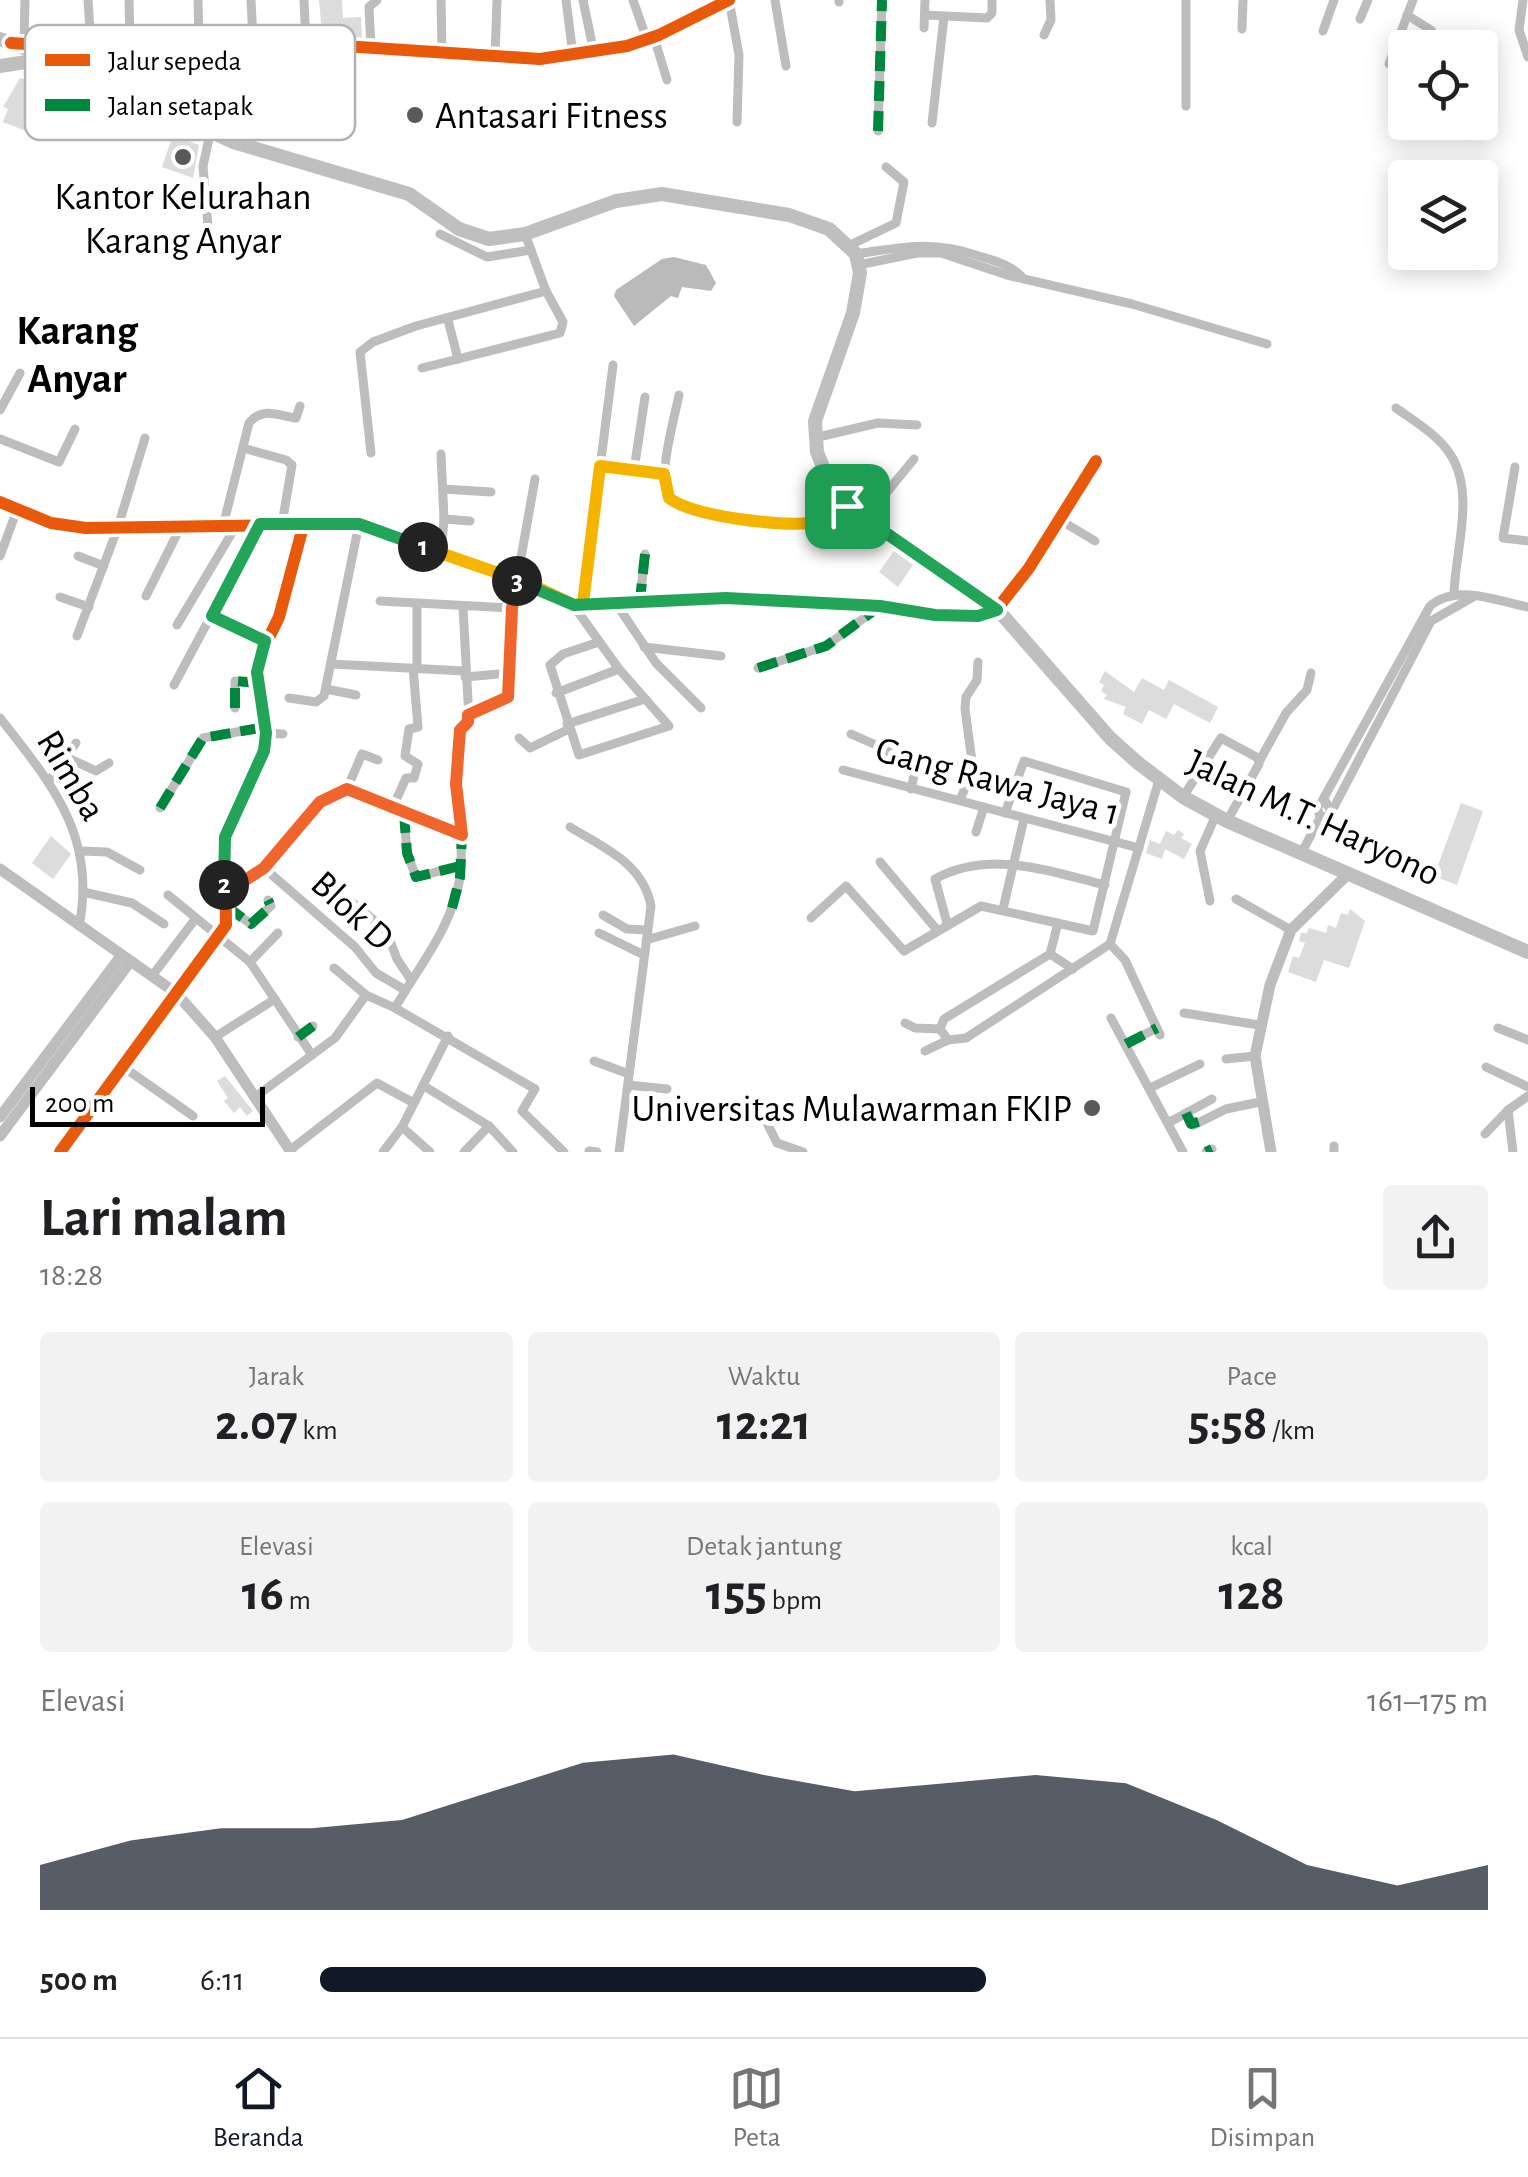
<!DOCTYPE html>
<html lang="id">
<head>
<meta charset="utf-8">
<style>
	:root { --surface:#fff; --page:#f2f2f2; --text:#202124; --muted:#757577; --line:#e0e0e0; --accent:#111827 }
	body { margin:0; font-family:"Alegreya Sans",sans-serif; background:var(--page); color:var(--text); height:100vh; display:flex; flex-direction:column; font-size:38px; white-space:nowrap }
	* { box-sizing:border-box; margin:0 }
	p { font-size:32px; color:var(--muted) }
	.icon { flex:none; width:55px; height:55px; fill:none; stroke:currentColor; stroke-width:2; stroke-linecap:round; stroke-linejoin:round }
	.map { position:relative; height:1152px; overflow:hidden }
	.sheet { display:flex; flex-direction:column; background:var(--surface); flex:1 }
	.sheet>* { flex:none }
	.controls { position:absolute; left:1388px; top:30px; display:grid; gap:20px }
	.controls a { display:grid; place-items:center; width:110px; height:110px; border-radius:10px; background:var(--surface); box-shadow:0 5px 25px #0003; font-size:50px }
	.scale { position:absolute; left:30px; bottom:25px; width:235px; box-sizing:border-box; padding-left:10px; border:5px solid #000; border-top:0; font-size:28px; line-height:35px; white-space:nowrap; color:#000; -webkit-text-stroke:8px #fff; paint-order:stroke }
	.pin { position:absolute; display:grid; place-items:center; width:85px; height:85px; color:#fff; margin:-42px; border-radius:20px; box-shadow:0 5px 15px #0006 }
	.km { position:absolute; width:50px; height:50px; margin:-25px; border-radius:50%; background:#222; color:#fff; font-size:28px; line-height:50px; text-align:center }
	.round { display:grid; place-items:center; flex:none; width:105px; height:105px; border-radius:10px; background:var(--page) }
	.headline { display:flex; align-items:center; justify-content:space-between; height:170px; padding:0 40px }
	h1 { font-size:55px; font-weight:700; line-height:75px }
	.metrics { display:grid; grid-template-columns:repeat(3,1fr); gap:15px; height:170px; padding:10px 40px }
	.metrics div { display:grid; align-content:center; border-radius:10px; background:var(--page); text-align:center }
	.metrics b { font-size:50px; font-weight:700 }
	.metrics small { font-size:28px; font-weight:400 }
	.metrics p { font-size:28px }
	.chart { height:280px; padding:20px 40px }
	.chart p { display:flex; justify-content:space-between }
	.chart svg { width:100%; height:180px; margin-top:10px; fill:var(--accent); opacity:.7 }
	ul { padding:0 40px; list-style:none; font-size:32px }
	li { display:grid; grid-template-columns:160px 120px 1fr; align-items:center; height:75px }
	li i { height:25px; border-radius:12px; background:var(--accent) }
	.menu { display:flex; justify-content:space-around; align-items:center; height:140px; border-top:2px solid var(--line); background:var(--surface); font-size:28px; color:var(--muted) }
	.menu a { display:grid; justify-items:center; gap:5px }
	.menu .active { color:var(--accent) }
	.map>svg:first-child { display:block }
	.water { fill:#bababa }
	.building { fill:#dcdcdc }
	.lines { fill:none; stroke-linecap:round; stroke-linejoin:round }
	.minor { stroke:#bdbdbd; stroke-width:9 }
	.tertiary { stroke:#bdbdbd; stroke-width:11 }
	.secondary { stroke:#bfbfbf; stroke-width:14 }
	.quiet { stroke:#00873e; stroke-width:10; stroke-dasharray:20 10; stroke-linecap:butt }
	.cycleway-casing { stroke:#fff; stroke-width:19 }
	.cycleway { stroke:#e8590c; stroke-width:12 }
	.split-1-casing { stroke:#fff; stroke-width:20 }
	.split-2-casing { stroke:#fff; stroke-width:20 }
	.split-3-casing { stroke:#fff; stroke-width:20 }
	.split-4-casing { stroke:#fff; stroke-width:20 }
	.split-1 { stroke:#f5b400; stroke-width:12 }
	.split-2 { stroke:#22a559; stroke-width:12 }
	.split-3 { stroke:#f0652b; stroke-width:12 }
	.split-4 { stroke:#22a559; stroke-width:12 }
	.poi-dot { fill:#595959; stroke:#fff; stroke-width:4 }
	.labels { text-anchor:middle; stroke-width:10; stroke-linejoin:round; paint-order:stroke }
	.poi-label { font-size:38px; fill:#000; stroke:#fff; text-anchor:start }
	.street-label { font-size:38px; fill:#000; stroke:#fff }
	.quarter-label { font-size:42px; font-weight:bold; fill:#000; stroke:#fff }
	.key { fill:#fff; stroke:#b2b2b2; stroke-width:2.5 }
	.key-label { font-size:28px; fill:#000 }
</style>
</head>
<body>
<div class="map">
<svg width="1528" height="1152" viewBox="0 0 1528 1152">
	<rect width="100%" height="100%" fill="#fff"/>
	<!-- water -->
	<path class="water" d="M 674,257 L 706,265 L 716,283 L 711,291 L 682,287 L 678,298 L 671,296 L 634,326 L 614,296 L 616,290 L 662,259 Z"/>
	<!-- building -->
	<g class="building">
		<path d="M 319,0 L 342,0 L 343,18 L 361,17 L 362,38 L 354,37 L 354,34 L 322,35 Z"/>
		<path d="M 20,78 L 43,86 L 41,92 L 56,97 L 48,118 L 33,113 L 26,131 L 3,122 L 8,109 L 3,107 Z"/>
		<path d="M 173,135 L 199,145 L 193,178 L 162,167 Z"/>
		<path d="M 894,551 L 913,565 L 898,587 L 879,572 Z"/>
		<path d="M 1105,671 L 1134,692 L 1142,678 L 1164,690 L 1169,680 L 1218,707 L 1210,723 L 1174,704 L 1166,719 L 1149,710 L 1142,724 L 1123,714 L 1126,707 L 1104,699 L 1107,695 L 1101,691 L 1104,685 L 1099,682 Z"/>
		<path d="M 1461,803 L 1483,811 L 1457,885 L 1434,876 Z"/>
		<path d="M 1178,830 L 1184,834 L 1181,838 L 1192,844 L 1184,859 L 1165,849 L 1162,859 L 1146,853 L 1150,840 L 1160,844 L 1166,831 L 1174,835 Z"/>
		<path d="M 51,836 L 71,854 L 53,879 L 32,863 Z"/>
		<path d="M 1350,909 L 1365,921 L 1349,968 L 1324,960 L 1316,982 L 1288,972 L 1293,956 L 1299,958 L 1305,943 L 1299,941 L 1301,933 L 1307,933 L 1309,928 L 1326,933 L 1328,925 L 1336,928 L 1341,913 L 1348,915 Z"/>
		<path d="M 225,1076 L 253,1111 L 247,1116 L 240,1107 L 234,1113 L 224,1101 L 228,1098 L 217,1081 Z"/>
	</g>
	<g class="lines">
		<!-- minor -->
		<g class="minor">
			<path d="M 88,0 L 91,46"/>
			<path d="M 129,0 L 130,45"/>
			<path d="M 198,0 L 199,41"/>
			<path d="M 251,0 L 253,40"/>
			<path d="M 304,0 L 306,44"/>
			<path d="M 441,0 L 442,52"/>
			<path d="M 566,0 L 573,55"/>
			<path d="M 583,0 L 594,53"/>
			<path d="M 633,0 L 647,40"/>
			<path d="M 729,0 L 739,55 L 737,122"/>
			<path d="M 775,0 L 786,66"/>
			<path d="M 839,0 L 839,2"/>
			<path d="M 1186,0 L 1186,106"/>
			<path d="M 1523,0 L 1519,30 L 1528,57"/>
			<path d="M 925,15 L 987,18 L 992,13 L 992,0"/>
			<path d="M 1407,15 L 1431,30 L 1441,48"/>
			<path d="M 1360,19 L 1368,0"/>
			<path d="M 924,28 L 925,0"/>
			<path d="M 1242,29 L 1243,0"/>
			<path d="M 1323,31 L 1334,0"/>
			<path d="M 1044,35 L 1051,20 L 1050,0"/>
			<path d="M 654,37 L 667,80"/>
			<path d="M 24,44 L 25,0"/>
			<path d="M 371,48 L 369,7 L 377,0"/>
			<path d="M 495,57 L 497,0"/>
			<path d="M 1389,64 L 1413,0"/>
			<path d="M 932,123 L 944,17"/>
			<path d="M 878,131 L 882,0"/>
			<path d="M 208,226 L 203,166 L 210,134"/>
			<path d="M 440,234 L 487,257 L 531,250"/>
			<path d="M 848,246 L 896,223 L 904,182 L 886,167"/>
			<path d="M 856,254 C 904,247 932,240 979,256 C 995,261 1009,264 1021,276"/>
			<path d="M 858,265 L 917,253 L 941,253 L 1007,275 L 1132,304 L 1267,344"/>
			<path d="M 458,359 L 560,333 L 563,322 L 546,291"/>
			<path d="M 422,368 L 458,359 L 448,320"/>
			<path d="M 679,395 C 675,416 656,481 669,497 C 674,503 683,506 690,509 C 738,516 805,539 847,506"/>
			<path d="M 1396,408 C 1414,421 1438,435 1450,454 C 1476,493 1455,551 1454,594"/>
			<path d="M 0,410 L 20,373"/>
			<path d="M 814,438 L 878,423 L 917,425"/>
			<path d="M 0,439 L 59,462 L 75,429"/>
			<path d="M 243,448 L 286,460 L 292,465 L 282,524"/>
			<path d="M 371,453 L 360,352 L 373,342 L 416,326 L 546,291 L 525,234"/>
			<path d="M 441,454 L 444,519 L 441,554"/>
			<path d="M 600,466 L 664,475"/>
			<path d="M 1515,467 L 1503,538 L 1528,541"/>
			<path d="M 634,470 L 645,397"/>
			<path d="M 443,489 L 491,492"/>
			<path d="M 0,502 L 51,523 L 86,528 L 359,524 L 530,584 L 573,605 L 726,599 L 880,606 L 922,614 L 978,616 L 997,609 L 1029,568 L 1096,461"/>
			<path d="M 444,519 L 470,521"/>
			<path d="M 865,519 L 914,459"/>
			<path d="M 1060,520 L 1095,541"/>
			<path d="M 223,526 L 249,423 C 263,406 278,416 296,418 L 300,406"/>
			<path d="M 0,556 L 17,510"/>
			<path d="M 78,556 L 104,566"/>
			<path d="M 146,596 L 180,528"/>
			<path d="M 60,597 L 89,607"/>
			<path d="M 640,600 L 645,554"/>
			<path d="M 380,601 L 512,608 L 535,479"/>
			<path d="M 615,602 L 656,663 L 701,708"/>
			<path d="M 583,603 L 613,365"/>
			<path d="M 417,605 L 417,668"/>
			<path d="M 573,605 L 619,669 L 669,726 L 579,755 L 550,665 L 563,654 L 599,642"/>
			<path d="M 463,607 L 469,719 C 441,757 467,830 460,877 C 453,926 419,966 395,1008 L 535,1089 L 522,1111 L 564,1152"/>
			<path d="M 212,616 L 265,641"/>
			<path d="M 177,625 L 236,526"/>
			<path d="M 77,636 L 117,530 L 145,438"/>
			<path d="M 644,647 L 721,656"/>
			<path d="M 332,664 L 464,671"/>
			<path d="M 758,668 L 826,646 L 879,607"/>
			<path d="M 465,677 L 511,673 L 512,608"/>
			<path d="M 174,685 L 260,524"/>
			<path d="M 326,689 L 356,695"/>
			<path d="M 556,693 L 619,669"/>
			<path d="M 289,698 L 316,702 L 324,696 L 359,524"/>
			<path d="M 235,708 L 235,681 L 258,683"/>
			<path d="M 469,715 L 506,700 L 511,673"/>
			<path d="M 0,718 C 52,784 97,837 79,926"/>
			<path d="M 567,724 L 645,699"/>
			<path d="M 266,733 L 283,734"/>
			<path d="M 851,734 L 883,748 L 915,771 L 911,789"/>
			<path d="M 519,738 L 530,748 L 569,729"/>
			<path d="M 66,757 L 96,771 L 109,763"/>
			<path d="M 1260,760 L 1286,713 L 1307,690 L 1311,673"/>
			<path d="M 843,770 L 1139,848"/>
			<path d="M 49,781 L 76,743"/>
			<path d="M 347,789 L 362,754 L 378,760"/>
			<path d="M 1183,797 L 1221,738 L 1258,758 L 1259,764 L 1227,821"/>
			<path d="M 960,800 L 973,769 L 965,709 L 966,697 L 977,680 L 978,662"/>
			<path d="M 1321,803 L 1430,606 C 1456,583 1497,601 1528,607"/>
			<path d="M 160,808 L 203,738 L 265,727"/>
			<path d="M 392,809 L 406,778 L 414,778 L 418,764 L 405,756 L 409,729 L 418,727 L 413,668"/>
			<path d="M 1333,809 L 1431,621 L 1473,597"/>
			<path d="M 404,813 L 407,853 L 416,877 L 460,866"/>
			<path d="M 570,827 C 604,848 643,863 651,906 L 619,1152"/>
			<path d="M 976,832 L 984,807"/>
			<path d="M 82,851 L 107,852 L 140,870"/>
			<path d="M 1302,852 L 1320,818 L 1317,805 L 1326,802 L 1332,814 L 1320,818"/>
			<path d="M 880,862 L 937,930"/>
			<path d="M 264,868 L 355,947 L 376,973 L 405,990"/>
			<path d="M 83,892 L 132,903 L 164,924"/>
			<path d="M 224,894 C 237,885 254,878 265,867 C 292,843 309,797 347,789 L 462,835"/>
			<path d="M 168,895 L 250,962 L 312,1055"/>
			<path d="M 348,899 L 386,930 L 397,959 L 411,980"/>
			<path d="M 1236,899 L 1291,930"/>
			<path d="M 1210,901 L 1200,851 L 1216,815"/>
			<path d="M 226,906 L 251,924 L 271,906 L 268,900"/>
			<path d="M 1003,909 L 1024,819"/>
			<path d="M 603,915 L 627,929 L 647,930"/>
			<path d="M 811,918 L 846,886 L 904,951 L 981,906 L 1093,931 L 1126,792 L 1024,761 L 1005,813"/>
			<path d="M 947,923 L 935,879 C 990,849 1048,871 1105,885"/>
			<path d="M 1058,923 L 1050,954 L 944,1019 L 940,1029 L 948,1040 L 966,1038 L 1110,944 L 1159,780"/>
			<path d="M 599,933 L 644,955"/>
			<path d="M 646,940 L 695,926"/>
			<path d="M 1110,944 L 1125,960 L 1160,1035"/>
			<path d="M 1050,954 L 1073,969"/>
			<path d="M 250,962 L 278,933"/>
			<path d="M 152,976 L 196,918"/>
			<path d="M 366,995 L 395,1008"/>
			<path d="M 1184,1013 L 1259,1025"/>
			<path d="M 1111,1018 L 1183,1152"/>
			<path d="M 905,1023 L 915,1028 L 940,1029"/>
			<path d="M 1498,1028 L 1528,1040"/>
			<path d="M 215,1037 L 275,999"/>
			<path d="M 298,1037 L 313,1026"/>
			<path d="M 1126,1044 L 1157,1028"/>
			<path d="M 925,1051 L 948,1040"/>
			<path d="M 1226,1059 L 1255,1056"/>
			<path d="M 594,1061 L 629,1074"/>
			<path d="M 122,1066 L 193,1116"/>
			<path d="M 1486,1067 L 1528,1087"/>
			<path d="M 628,1085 L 667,1089"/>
			<path d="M 424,1086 L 489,1126 L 513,1152"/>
			<path d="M 1150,1088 L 1200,1064"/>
			<path d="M 255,1097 L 335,1038 L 366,995 L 334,968"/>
			<path d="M 1186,1113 L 1194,1125 L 1226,1109 L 1260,1102"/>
			<path d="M 765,1119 L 777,1143 L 803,1152"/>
			<path d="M 1168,1123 L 1212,1099"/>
			<path d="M 402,1127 L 430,1152"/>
			<path d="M 1485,1134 L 1508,1110"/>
			<path d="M 1334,1146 L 1334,1152"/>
			<path d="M 290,1150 L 377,1083 L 414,1103"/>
			<path d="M 589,1151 L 597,1152"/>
			<path d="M 60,1152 L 226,925 L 225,837 L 265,751 L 266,733 L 257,678 L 258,660 L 279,617 L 304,523"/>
			<path d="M 383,1152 L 402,1127 L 448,1036"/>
			<path d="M 464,1152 L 489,1126"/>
			<path d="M 1206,1152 L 1212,1149"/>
			<path d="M 1513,1152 L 1508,1110 L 1528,1096"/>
		</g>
		<!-- tertiary -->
		<g class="tertiary">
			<path d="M 20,44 L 72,47 L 253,40 L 540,59 L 627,46 L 659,35 L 729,0"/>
			<path d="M 0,869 L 176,993 L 215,1037 L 291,1152"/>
			<path d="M 0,1117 L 121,956"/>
			<path d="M 0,1136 L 130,962"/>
			<path d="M 1271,1152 L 1255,1056 L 1270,985 L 1291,930 L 1349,873"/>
		</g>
		<!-- secondary -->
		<g class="secondary">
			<path d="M 0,39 L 69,65 L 233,142 L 409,194 L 459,229 L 489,239 L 525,234 L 616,201 L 662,194 L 789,215 L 829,229 L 856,254 L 860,273 L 853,313 L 815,421 L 817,452 L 829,482 L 847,506 L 997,609 L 1110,738 L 1138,763 L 1183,797 L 1227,821 L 1528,952"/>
			<path d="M 0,66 L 45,59"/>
		</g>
		<!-- quiet -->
		<g class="quiet">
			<path d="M 878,131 L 882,0"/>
			<path d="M 645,554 L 640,600 L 649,600"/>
			<path d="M 583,603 L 600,466"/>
			<path d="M 758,668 L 826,646 L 880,606"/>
			<path d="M 235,708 L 235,681 L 258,683"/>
			<path d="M 469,715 L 506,700 L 511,673"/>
			<path d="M 347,789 L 462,835"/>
			<path d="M 160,808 L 203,738 L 265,727"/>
			<path d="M 404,813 L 407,853 L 416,877 L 460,866"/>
			<path d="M 226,906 L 251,924 L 271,906 L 268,900"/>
			<path d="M 452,908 L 460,877 L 462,835 L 455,784 L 460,734"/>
			<path d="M 298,1037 L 313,1026"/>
			<path d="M 1126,1044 L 1157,1028"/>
			<path d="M 1186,1113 L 1191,1124 L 1201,1121"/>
			<path d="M 1206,1152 L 1212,1149"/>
		</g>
		<!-- cycleway casing -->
		<g class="cycleway-casing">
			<g id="cycleway">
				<path d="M 11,43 L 72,47 L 253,40 L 540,59 L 627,46 L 659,35 L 729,0"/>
				<path d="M 0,502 L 51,523 L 86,528 L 359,524 L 530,584 L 573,605 L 726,599 L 880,606 L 922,614 L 978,616 L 997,609 L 1029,568 L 1096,461"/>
				<path d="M 60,1152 L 226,925 L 225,837 L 265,751 L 266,733 L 257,678 L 258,660 L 279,617 L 304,523"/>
			</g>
		</g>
		<!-- cycleway -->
		<use href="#cycleway" class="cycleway"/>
	</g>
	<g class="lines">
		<!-- split-1 casing -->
		<g class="split-1-casing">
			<path id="split-1" d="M 423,547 L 530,584 L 574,605 L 583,603 L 600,466 L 664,474 L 669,498 C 694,517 779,526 811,523 C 826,522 836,514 847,506"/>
		</g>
		<!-- split-2 casing -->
		<g class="split-2-casing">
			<path id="split-2" d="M 224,885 L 225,837 L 264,751 L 266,733 L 257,672 L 265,641 L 212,616 L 260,524 L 359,524 L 423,547"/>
		</g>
		<!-- split-3 casing -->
		<g class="split-3-casing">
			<path id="split-3" d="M 224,885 L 224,894 L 264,868 L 320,802 L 347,789 L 462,835 L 456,784 L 460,730 L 468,722 L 468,715 L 508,697 L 512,608 L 517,581"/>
		</g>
		<!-- split-4 casing -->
		<g class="split-4-casing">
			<path id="split-4" d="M 517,581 L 574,605 L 726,598 L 880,606 L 935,615 L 978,616 L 997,610 L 847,506"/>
		</g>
		<!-- split-1 -->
		<use href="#split-1" class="split-1"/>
		<!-- split-2 -->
		<use href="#split-2" class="split-2"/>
		<!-- split-3 -->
		<use href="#split-3" class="split-3"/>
		<!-- split-4 -->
		<use href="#split-4" class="split-4"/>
	</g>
	<!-- markers -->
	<g class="poi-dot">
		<circle cx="415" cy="115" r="10"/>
		<circle cx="183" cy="157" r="10"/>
		<circle cx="1092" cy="1108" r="10"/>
	</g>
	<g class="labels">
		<!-- poi labels -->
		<g class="poi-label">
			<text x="435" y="128">Antasari Fitness</text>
			<text x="183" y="209" text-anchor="middle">Kantor Kelurahan<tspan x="183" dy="44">Karang Anyar</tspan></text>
			<text x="1072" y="1121" text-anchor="end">Universitas Mulawarman FKIP</text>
		</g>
		<!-- street labels -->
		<g class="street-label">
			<text transform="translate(72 775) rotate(59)" y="13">Rimba</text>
			<text transform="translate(998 780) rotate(15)" y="13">Gang Rawa Jaya 1</text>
			<text transform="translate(1314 817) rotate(25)" y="13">Jalan M.T. Haryono</text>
			<text transform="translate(353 910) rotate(43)" y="13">Blok D</text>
		</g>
		<!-- quarter labels -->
		<g class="quarter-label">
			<text x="77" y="344">Karang<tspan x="77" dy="48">Anyar</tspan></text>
		</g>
	</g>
	<!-- legend -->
	<rect x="25" y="25" width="330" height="115" rx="15" class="key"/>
	<rect x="45" y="54" width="45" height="12" fill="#e8590c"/>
	<rect x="45" y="99" width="45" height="12" fill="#00873e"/>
	<g class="key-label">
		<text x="108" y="70">Jalur sepeda</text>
		<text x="108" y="115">Jalan setapak</text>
	</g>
</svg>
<div class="controls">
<a><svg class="icon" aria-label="locate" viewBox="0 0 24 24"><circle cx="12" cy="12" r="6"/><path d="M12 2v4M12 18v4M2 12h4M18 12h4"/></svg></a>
<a><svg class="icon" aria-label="layers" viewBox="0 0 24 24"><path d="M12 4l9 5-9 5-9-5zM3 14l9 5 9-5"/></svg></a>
</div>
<div class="scale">200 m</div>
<div class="pin" style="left:847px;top:506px;background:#1e9e55"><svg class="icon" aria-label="arrive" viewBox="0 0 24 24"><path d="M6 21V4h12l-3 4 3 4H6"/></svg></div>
<b class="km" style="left:423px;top:547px">1</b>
<b class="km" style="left:224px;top:885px">2</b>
<b class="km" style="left:517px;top:581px">3</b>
</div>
<section class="sheet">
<div class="headline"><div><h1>Lari malam</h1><p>18:28</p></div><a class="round"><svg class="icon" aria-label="share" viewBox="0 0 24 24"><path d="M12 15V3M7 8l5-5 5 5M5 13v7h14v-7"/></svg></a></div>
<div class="metrics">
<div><p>Jarak</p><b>2.07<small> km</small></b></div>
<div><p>Waktu</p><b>12:21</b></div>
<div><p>Pace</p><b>5:58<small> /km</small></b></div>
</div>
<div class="metrics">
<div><p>Elevasi</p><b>16<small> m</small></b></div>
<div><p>Detak jantung</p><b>155<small> bpm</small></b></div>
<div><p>kcal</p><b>128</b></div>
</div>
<div class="chart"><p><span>Elevasi</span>161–175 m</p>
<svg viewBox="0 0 160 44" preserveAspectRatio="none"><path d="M0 44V33L10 27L20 24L30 24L40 22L50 15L60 8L70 6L80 11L90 15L100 13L110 11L120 13L130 22L140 33L150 38L160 33V44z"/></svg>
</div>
<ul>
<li><b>500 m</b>6:11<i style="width:57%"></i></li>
</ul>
</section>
<nav class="menu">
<a class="active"><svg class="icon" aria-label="home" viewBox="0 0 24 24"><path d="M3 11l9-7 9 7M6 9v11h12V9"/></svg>Beranda</a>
<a><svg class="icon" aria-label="map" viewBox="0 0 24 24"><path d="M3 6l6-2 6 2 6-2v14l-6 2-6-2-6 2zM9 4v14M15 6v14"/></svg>Peta</a>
<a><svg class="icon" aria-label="saved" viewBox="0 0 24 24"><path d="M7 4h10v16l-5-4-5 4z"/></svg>Disimpan</a>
</nav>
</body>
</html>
